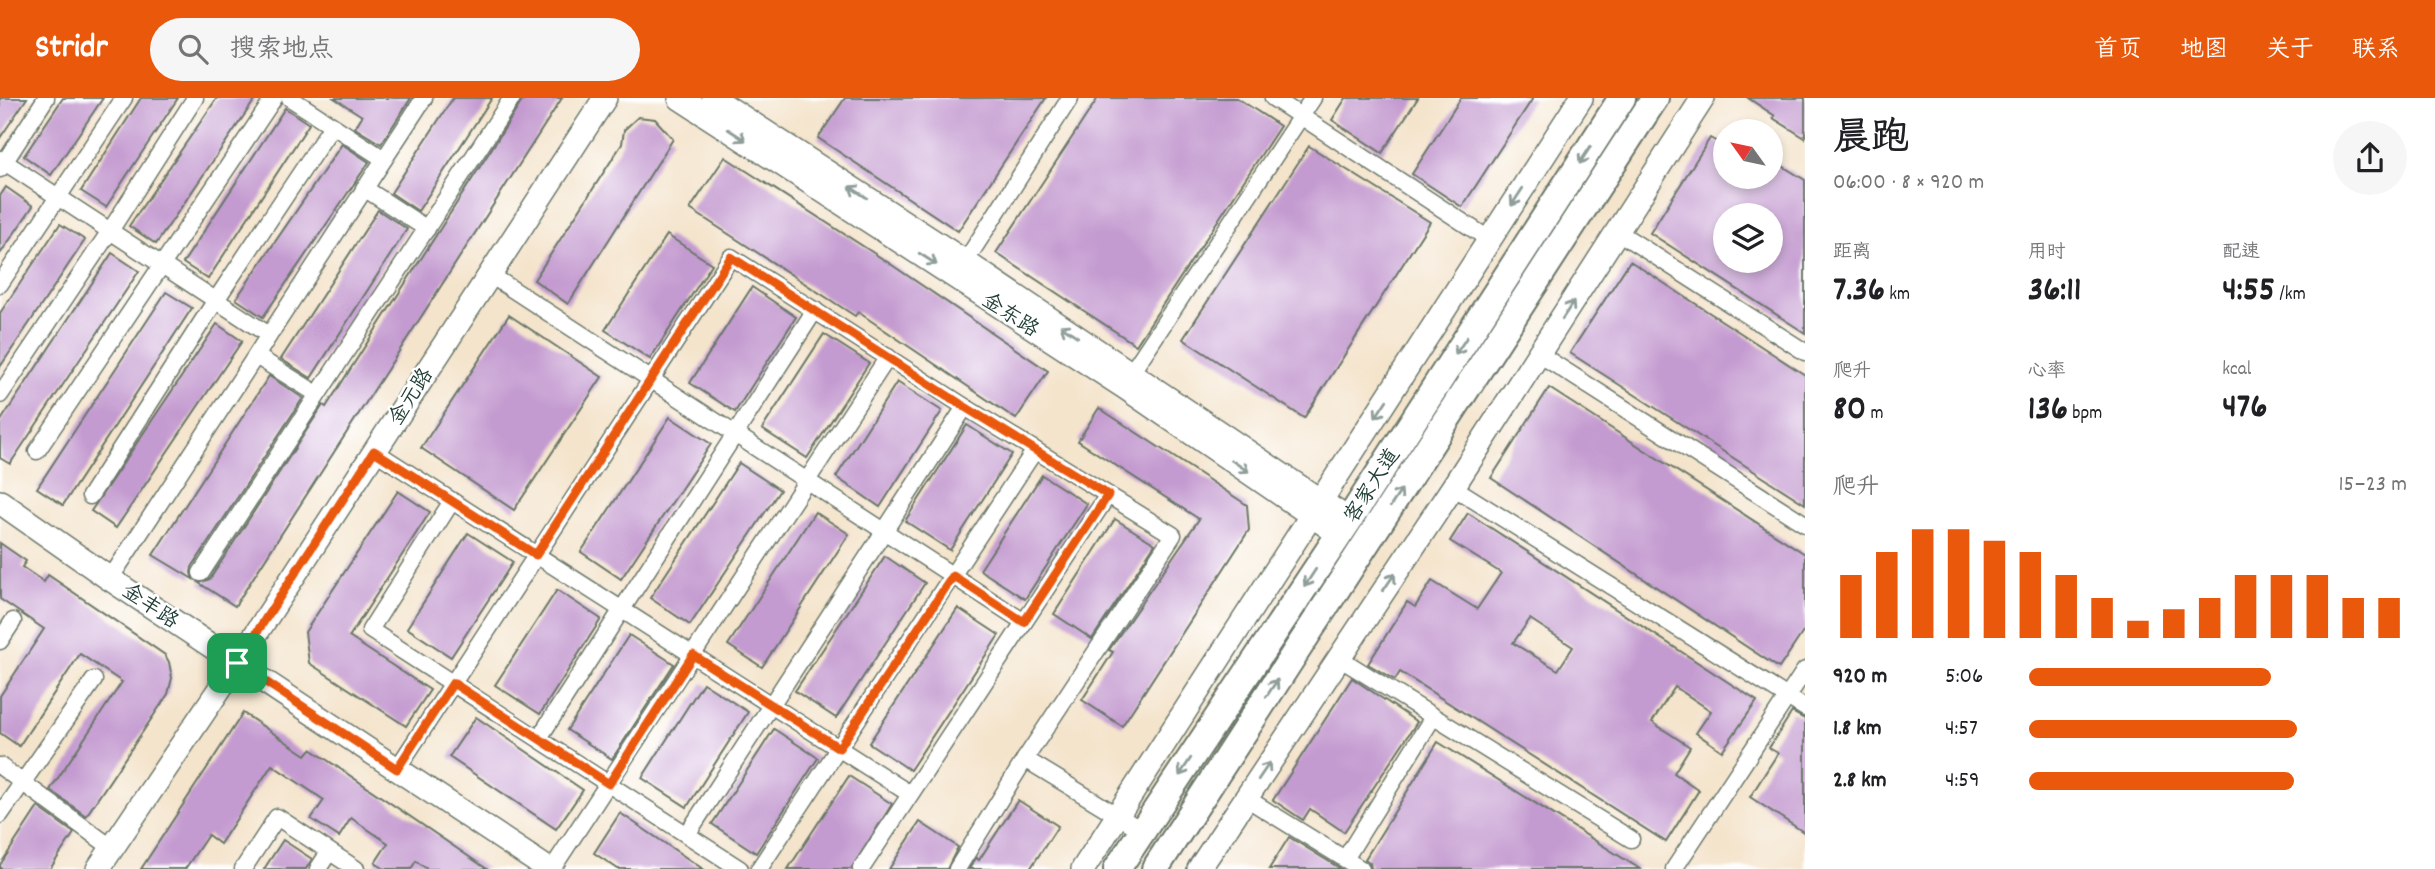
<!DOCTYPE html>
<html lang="zh">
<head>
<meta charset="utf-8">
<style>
	:root { --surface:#fff; --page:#f6f6f6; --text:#202124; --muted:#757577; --accent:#ea580c }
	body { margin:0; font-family:Dekko,"LXGW WenKai TC",sans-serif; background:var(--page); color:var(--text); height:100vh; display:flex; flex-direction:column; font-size:26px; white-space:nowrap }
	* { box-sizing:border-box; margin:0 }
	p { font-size:23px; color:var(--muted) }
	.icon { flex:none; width:38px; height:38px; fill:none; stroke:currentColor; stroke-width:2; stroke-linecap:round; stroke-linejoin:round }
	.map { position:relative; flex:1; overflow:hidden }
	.panel { display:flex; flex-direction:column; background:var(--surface); width:630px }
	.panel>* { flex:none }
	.needle { width:46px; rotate:303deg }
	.fabs { position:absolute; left:1713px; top:21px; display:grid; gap:14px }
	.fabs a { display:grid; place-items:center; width:70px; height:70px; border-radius:50%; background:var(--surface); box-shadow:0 4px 10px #0003; font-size:35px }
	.pin { position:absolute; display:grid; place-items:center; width:60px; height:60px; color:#fff; margin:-30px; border-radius:14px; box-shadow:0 4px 10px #0006 }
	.round { display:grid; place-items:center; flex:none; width:74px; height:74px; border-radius:37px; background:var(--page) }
	.head { display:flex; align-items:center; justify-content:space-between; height:119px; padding:0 28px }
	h1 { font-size:38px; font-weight:800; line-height:52px }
	.metrics { display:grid; grid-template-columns:repeat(3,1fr); gap:10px; height:119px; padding:7px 28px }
	.metrics div { display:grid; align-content:center }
	.metrics b { font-size:35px; font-weight:800 }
	.metrics small { font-size:19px; font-weight:400 }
	.metrics p { font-size:19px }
	.chart { height:196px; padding:14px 28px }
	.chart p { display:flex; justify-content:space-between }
	.chart svg { width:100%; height:126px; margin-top:7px; stroke:var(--accent); stroke-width:6 }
	ul { padding:0 28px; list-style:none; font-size:23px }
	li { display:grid; grid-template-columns:112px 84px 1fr; align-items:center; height:52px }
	li i { height:18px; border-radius:9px; background:var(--accent) }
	header { display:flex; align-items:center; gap:42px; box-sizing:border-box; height:98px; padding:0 35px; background:var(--accent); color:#fff }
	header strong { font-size:33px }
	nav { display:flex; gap:38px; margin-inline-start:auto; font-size:24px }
	.search { width:490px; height:63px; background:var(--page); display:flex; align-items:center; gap:18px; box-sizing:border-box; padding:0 24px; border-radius:38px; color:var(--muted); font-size:26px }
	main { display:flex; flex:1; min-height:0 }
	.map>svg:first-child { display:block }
	.building { fill:#c49bd0; fill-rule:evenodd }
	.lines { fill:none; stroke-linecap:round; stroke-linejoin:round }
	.street-casing { stroke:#6a7769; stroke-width:19 }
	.secondary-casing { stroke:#6a7769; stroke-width:26 }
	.primary-casing { stroke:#6a7769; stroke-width:30 }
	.street { stroke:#fff; stroke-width:16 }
	.secondary { stroke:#fff; stroke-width:23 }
	.primary { stroke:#fff; stroke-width:26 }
	.oneway { stroke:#8f9e9a }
	.route-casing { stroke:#fff; stroke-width:14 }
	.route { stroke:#ea580c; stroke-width:9 }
	.labels { text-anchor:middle; stroke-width:5; stroke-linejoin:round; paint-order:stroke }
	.street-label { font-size:21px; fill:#1f3d34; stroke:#fff }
</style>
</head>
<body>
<header>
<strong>Stridr</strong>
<div class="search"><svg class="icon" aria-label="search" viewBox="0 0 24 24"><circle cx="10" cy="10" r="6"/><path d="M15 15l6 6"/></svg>搜索地点</div>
<nav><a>首页</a><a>地图</a><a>关于</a><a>联系</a></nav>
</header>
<main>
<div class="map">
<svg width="1805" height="771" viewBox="0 0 1805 771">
	<rect width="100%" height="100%" fill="#fff"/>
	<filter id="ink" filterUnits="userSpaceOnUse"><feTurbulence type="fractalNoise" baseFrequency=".0143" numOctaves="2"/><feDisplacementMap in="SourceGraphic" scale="14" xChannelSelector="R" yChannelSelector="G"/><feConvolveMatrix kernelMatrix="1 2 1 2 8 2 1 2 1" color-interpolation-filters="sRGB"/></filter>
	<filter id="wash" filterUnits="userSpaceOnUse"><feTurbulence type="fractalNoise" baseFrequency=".00686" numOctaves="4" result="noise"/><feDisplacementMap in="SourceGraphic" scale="28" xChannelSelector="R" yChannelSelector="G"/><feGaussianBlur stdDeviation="1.57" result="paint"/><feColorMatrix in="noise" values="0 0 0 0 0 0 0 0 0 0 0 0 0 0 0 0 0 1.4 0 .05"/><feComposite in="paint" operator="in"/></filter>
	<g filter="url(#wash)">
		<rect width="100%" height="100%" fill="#f4e4cc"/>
		<g id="blocks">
			<!-- building -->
			<g class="building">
				<path d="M 0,0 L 27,0 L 0,40 Z"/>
				<path d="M 63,0 L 103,0 L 51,77 L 24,58 Z"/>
				<path d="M 141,0 L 178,0 L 106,109 L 81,93 Z"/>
				<path d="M 217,0 L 256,0 L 156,146 L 129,128 Z"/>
				<path d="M 334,0 L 411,0 L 381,46 L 355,30 L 362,18 Z"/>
				<path d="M 453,0 L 492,0 L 418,113 L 391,95 Z"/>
				<path d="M 524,0 L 562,0 L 235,508 L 199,485 L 210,481 L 323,307 L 326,309 Z"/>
				<path d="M 845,0 L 1046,0 L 958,133 L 818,40 Z"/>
				<path d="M 1098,0 L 1237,0 L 1280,28 L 1136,247 L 996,155 Z"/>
				<path d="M 1346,0 L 1418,0 L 1382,55 L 1332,22 Z"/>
				<path d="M 1461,0 L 1533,0 L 1462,109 L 1412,76 Z"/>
				<path d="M 1748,0 L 1805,0 L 1805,40 L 1773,20 L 1775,18 Z"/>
				<path d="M 285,10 L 309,26 L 208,181 L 183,165 Z"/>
				<path d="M 638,19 L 655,21 L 673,41 L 568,206 L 534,182 L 622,46 L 624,32 Z"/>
				<path d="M 1710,40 L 1726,49 L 1726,79 L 1771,79 L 1771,61 L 1805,82 L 1805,235 L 1650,135 ZM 1726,117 L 1771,117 L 1771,163 L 1726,163 Z"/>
				<path d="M 342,46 L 369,64 L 263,219 L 236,201 Z"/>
				<path d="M 1309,48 L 1430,124 L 1304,320 L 1183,241 Z"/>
				<path d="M 725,59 L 889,165 L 1048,273 L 1016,321 L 858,214 L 855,218 L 690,111 Z"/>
				<path d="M 6,89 L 33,108 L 0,156 L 0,98 Z"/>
				<path d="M 378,112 L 407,131 L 311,280 L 281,261 Z"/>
				<path d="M 60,126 L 85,142 L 0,269 L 0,215 Z"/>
				<path d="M 667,137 L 712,166 L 650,261 L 605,232 Z"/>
				<path d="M 112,155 L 139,173 L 10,366 L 0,360 L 0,324 Z"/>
				<path d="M 1630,163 L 1805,277 L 1805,406 L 1570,255 Z"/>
				<path d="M 752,189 L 796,219 L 735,314 L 690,285 Z"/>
				<path d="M 166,194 L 192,210 L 63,407 L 37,390 Z"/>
				<path d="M 509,217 L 602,279 L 514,412 L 421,350 Z"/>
				<path d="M 217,226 L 242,243 L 116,430 L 91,413 Z"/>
				<path d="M 824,236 L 869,265 L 807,360 L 762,331 Z"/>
				<path d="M 269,278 L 303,300 L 192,469 L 191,475 L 193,481 L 153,457 Z"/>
				<path d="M 897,284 L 942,313 L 880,409 L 836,379 Z"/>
				<path d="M 1549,290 L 1805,456 L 1805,531 L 1779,570 L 1491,380 Z"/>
				<path d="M 1099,310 L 1247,407 L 1249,432 L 1122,628 L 1082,602 L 1113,554 L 1109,552 L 1199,421 L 1078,343 Z"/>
				<path d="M 670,319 L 711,346 L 621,481 L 581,454 Z"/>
				<path d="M 967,327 L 1012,356 L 950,452 L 905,423 Z"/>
				<path d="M 739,365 L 780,392 L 690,527 L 650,500 Z"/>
				<path d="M 1042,377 L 1087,406 L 1025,501 L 980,472 Z"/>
				<path d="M 398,393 L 430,414 L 349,539 L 430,592 L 406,628 L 309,565 L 305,534 Z"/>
				<path d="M 815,414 L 849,436 L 762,569 L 728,547 Z"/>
				<path d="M 1468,415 L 1757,603 L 1722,653 L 1696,635 L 1711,613 L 1675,589 L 1652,624 L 1690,649 L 1674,675 L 1699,692 L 1666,744 L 1400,574 L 1395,582 L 1368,566 L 1407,504 L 1415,509 L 1432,483 L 1477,511 L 1501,475 L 1450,443 ZM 1530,521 L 1573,549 L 1558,572 L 1513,545 Z"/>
				<path d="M 1115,421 L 1155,446 L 1092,541 L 1054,516 Z"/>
				<path d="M 468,435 L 513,464 L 451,559 L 407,530 Z"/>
				<path d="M 0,445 L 26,463 L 22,469 L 44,484 L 48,477 L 165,557 L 169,564 L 172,580 L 168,596 L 86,718 L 50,692 L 122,584 L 80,556 L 19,648 L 0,635 L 0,598 L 44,531 L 0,501 Z"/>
				<path d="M 885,458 L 925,485 L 836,620 L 795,593 Z"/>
				<path d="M 557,492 L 601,521 L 540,616 L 495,587 Z"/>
				<path d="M 958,510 L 999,537 L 910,672 L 869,645 Z"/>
				<path d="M 629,537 L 674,566 L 612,661 L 567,632 Z"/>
				<path d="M 1352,580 L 1417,624 L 1344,734 L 1310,711 L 1303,722 L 1273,702 Z"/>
				<path d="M 703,585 L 748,614 L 687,709 L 642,680 Z"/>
				<path d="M 1792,614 L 1805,621 L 1805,735 L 1750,699 L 1778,655 L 1769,650 Z"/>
				<path d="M 243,615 L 306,657 L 311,651 L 487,771 L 427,771 L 416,763 L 411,771 L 385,771 L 375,765 L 388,745 L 351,720 L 339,739 L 311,721 L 324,702 L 272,667 L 220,746 L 208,737 L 185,771 L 141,771 Z"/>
				<path d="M 476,619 L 583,692 L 556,731 L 449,659 Z"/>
				<path d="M 774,631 L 818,660 L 756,755 L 712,726 Z"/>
				<path d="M 1438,644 L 1640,771 L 1371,771 L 1370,765 L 1365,761 Z"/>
				<path d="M 849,678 L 892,706 L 851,771 L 788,771 Z"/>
				<path d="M 1018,702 L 1058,728 L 1030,771 L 969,771 L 976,760 L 979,762 Z"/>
				<path d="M 38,709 L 74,735 L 50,771 L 0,771 L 0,767 Z"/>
				<path d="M 620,715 L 703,771 L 618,771 L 594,755 Z"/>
				<path d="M 920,724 L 958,749 L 947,771 L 889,771 Z"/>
				<path d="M 1289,739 L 1341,771 L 1269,771 Z"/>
				<path d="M 283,742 L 312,761 L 306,771 L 264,771 Z"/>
			</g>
		</g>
	</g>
	<g filter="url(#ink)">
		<use href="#blocks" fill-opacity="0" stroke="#6a7769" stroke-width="2"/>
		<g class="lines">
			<!-- street casing -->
			<g class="street-casing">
				<g id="street">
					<path d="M 290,0 L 384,61"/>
					<path d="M 1273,0 L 1490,142"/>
					<path d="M 0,61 L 269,237 L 256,258 L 317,296"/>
					<path d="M 0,71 L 46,0"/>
					<path d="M 364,90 L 427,131"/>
					<path d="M 1618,134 L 1805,254"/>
					<path d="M 965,164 L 1070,0"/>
					<path d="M 489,176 L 1024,524"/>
					<path d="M 0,186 L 124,0"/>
					<path d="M 1539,256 L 1805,426"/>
					<path d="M 1131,275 L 1313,0"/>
					<path d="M 0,297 L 110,133 L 195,0"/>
					<path d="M 37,353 L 274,0"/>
					<path d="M 374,353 L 910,696"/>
					<path d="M 1453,389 L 1805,610"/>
					<path d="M 90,398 L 216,202 L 332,28"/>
					<path d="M 452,403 L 370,532 L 740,771"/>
					<path d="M 201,475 L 512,0"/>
					<path d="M 110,481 L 424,0"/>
					<path d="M 0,543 L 13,523"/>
					<path d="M 1339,560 L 1631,741"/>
					<path d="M 539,640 L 815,212"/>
					<path d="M 1025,661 L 1143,733"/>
					<path d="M 0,668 L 112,750"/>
					<path d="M 397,671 L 731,159 L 965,309 L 1173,437 L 1025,661 L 957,771"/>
					<path d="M 1246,700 L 1361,771"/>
					<path d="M 0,717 L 94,582"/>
					<path d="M 688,735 L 965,309"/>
					<path d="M 1345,761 L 1433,619"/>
					<path d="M 243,771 L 277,719 L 356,771"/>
					<path d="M 318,771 L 329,754"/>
					<path d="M 552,771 L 888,259"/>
					<path d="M 759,771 L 1035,352"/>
					<path d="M 861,771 L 1108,397"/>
					<path d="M 1674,771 L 1805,572"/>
				</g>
			</g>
			<!-- secondary casing -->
			<g class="secondary-casing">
				<g id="secondary">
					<path d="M 680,0 L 1123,288 L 1339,436"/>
					<path d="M 713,0 L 965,164 L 1349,422"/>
					<path d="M 0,404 L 110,481 L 548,771"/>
					<path d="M 98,771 L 237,565 L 605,0"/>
					<path d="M 1083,771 L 1581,0"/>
					<path d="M 1199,771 L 1453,389 L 1703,0"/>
				</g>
			</g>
			<!-- primary casing -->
			<g class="primary-casing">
				<g id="primary">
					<path d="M 1117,771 L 1349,422 L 1622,0"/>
					<path d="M 1155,771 L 1655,0"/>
				</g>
			</g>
			<!-- street -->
			<use href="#street" class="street"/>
			<!-- secondary -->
			<use href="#secondary" class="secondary"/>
			<!-- primary -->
			<use href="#primary" class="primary"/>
		</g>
		<!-- one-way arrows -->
		<defs><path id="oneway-shaft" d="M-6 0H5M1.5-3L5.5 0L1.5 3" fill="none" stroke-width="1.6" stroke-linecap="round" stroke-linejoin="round" transform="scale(1.75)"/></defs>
		<g class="oneway">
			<use href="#oneway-shaft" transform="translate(737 37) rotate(33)"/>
			<use href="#oneway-shaft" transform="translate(1585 57) rotate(123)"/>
			<use href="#oneway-shaft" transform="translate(858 94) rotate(-147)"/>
			<use href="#oneway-shaft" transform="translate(1517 99) rotate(123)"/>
			<use href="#oneway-shaft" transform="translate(928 161) rotate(33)"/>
			<use href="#oneway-shaft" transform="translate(1568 212) rotate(-57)"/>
			<use href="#oneway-shaft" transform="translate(1069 233) rotate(-146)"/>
			<use href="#oneway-shaft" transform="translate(1461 248) rotate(123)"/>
			<use href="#oneway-shaft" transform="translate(1381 311) rotate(123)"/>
			<use href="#oneway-shaft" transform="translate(1240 368) rotate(34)"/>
			<use href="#oneway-shaft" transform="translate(1396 400) rotate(-57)"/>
			<use href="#oneway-shaft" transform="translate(1310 480) rotate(123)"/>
			<use href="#oneway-shaft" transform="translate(1389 484) rotate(-56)"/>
			<use href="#oneway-shaft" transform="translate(1272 590) rotate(-57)"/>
			<use href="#oneway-shaft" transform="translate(1185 669) rotate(123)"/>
			<use href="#oneway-shaft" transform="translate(1264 673) rotate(-56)"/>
		</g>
	</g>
	<g class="lines" filter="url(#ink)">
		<!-- route casing -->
		<g class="route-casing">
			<path id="route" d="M 731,159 L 965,309 L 1108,397 L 1024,524 L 953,478 L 839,650 L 693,557 L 609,686 L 453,585 L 397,671 L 237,565 L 374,353 L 536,457 Z"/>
		</g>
		<!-- route -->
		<use href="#route" class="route"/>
	</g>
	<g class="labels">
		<!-- street labels -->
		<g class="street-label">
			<text transform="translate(1011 216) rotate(33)" y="7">金东路</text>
			<text transform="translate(410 298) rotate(-57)" y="7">金元路</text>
			<text transform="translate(1371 387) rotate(-57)" y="7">客家大道</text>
			<text transform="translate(151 507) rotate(34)" y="7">金丰路</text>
		</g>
	</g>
</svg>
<div class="fabs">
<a><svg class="needle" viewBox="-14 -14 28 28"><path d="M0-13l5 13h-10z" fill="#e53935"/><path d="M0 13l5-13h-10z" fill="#757577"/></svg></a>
<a><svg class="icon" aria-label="layers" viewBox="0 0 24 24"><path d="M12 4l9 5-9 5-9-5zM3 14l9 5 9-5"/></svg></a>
</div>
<div class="pin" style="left:237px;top:565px;background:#1e9e55"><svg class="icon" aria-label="arrive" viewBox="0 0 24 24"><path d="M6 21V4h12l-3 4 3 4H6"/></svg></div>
</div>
<section class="panel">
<div class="head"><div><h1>晨跑</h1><p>06:00 · 8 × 920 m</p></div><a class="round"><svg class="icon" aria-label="share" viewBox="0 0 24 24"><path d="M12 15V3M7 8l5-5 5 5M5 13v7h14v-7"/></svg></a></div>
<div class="metrics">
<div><p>距离</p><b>7.36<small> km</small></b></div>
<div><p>用时</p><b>36:11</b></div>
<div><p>配速</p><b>4:55<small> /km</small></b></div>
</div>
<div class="metrics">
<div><p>爬升</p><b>80<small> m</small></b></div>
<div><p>心率</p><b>136<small> bpm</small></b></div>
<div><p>kcal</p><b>476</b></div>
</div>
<div class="chart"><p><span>爬升</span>15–23 m</p>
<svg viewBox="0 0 160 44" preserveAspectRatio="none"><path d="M5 44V22M15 44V14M25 44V6M35 44V6M45 44V10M55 44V14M65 44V22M75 44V30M85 44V38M95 44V34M105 44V30M115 44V22M125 44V22M135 44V22M145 44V30M155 44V30"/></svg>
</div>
<ul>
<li><b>920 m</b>5:06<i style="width:64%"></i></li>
<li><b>1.8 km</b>4:57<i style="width:71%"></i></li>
<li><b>2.8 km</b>4:59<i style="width:70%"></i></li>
</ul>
</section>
</main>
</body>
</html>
